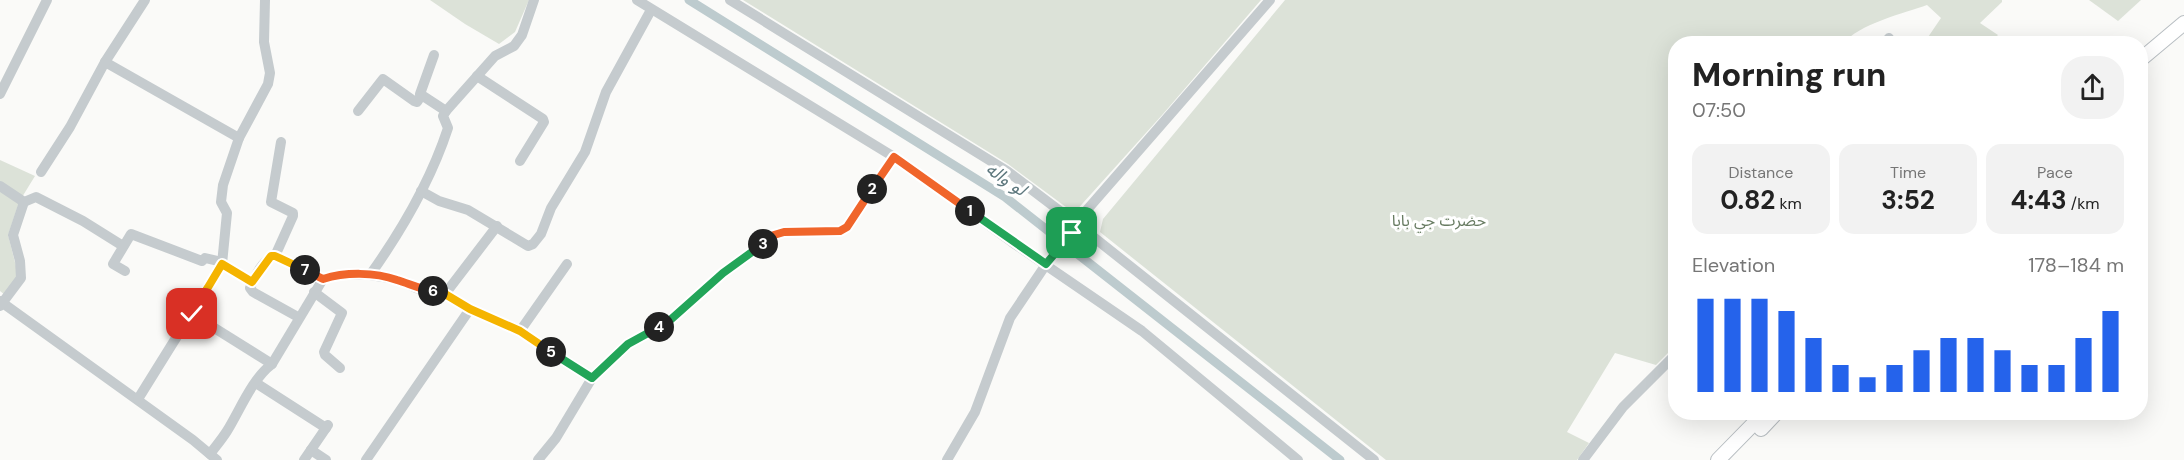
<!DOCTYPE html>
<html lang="en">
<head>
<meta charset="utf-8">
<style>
	:root { --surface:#fff; --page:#f2f2f2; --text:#222; --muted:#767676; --accent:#2563eb }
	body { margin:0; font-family:"DM Sans","Noto Sans Arabic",sans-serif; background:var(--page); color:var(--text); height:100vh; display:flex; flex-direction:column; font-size:22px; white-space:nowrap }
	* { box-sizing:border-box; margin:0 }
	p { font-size:20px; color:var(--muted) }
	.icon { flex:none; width:33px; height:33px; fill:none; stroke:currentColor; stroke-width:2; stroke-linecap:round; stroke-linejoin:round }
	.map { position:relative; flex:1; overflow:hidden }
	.sheet { position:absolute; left:1668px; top:36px; width:480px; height:384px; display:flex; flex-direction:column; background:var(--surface); border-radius:24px; box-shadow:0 6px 24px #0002 }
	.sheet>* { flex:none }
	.pin { position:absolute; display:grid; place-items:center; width:51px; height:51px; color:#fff; margin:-26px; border-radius:12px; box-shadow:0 3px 9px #0006 }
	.km { position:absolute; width:30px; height:30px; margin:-15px; border-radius:50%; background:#222; color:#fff; font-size:16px; line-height:30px; text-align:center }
	.round { display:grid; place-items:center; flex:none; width:63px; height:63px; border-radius:24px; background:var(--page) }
	.headline { display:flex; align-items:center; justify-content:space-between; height:102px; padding:0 24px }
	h1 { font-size:33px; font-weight:700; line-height:45px }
	.stats { display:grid; grid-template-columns:repeat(3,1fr); gap:9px; height:102px; padding:6px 24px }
	.stats div { display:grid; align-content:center; border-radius:15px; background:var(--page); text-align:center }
	.stats b { font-size:26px; font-weight:700 }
	.stats small { font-size:16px; font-weight:400 }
	.stats p { font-size:16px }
	.chart { height:168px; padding:12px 24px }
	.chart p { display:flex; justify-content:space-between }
	.chart svg { width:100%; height:108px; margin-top:6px; stroke:var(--accent); stroke-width:6 }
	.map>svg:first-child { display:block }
	.green { fill:#dce2d8 }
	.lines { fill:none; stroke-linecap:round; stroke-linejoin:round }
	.canal { stroke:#bdcbce; stroke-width:9 }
	.major-casing { stroke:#b8bec2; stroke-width:16 }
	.minor { stroke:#c5cbce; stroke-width:10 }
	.major { stroke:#fff; stroke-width:14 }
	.split-1-casing { stroke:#fff; stroke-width:12 }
	.split-2-casing { stroke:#fff; stroke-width:12 }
	.split-3-casing { stroke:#fff; stroke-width:12 }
	.split-4-casing { stroke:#fff; stroke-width:12 }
	.split-5-casing { stroke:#fff; stroke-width:12 }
	.split-6-casing { stroke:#fff; stroke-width:12 }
	.split-7-casing { stroke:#fff; stroke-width:12 }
	.split-8-casing { stroke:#fff; stroke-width:12 }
	.split-9-casing { stroke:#fff; stroke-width:12 }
	.split-1 { stroke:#22a559; stroke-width:8 }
	.split-2 { stroke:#f0652b; stroke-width:8 }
	.split-3 { stroke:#f0652b; stroke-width:8 }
	.split-4 { stroke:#22a559; stroke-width:8 }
	.split-5 { stroke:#22a559; stroke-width:8 }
	.split-6 { stroke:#f5b400; stroke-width:8 }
	.split-7 { stroke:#f0652b; stroke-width:8 }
	.split-8 { stroke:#f5b400; stroke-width:8 }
	.split-9 { stroke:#f5b400; stroke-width:8 }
	.labels { text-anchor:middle; stroke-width:6; stroke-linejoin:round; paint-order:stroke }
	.park-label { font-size:16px; fill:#687c62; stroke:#fff }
	.water-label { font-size:18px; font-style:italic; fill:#5e787e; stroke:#fff }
</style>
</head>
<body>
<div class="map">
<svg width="2184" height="460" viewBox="0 0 2184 460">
	<rect width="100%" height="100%" fill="#fafaf8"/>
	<!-- green -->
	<g class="green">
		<path d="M 430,0 L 529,0 L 515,32 L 499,44 L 465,24 Z"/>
		<path d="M 743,0 L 1261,0 L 1163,114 L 1074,213 L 1008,164 Z"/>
		<path d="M 1285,0 L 2002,0 L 2002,2 L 1980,23 L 1998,35 L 1990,43 L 1924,43 L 1941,18 L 1927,5 C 1907,12 1854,26 1845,43 L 1676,44 L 1675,346 L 1656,365 L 1615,353 L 1567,432 L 1589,443 L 1577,460 L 1386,460 L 1100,232 L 1103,219 Z"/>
		<path d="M 2089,0 L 2141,0 L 2118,21 Z"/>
		<path d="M 0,160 L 35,176 L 19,202 L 8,235 L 19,278 L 5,295 L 0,291 Z"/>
	</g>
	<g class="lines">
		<!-- canal -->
		<path class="canal" d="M 689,0 L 1005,197 L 1340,460"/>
		<!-- major casing -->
		<g class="major-casing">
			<g id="major">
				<path d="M 2140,60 L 2184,23"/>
				<path d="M 1761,429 L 1777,412"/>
				<path d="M 1718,460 L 1765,412"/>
			</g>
		</g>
		<!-- minor -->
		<g class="minor">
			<path d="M 637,0 L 894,157 L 1012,242 L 1142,331 L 1298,460"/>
			<path d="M 730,0 L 1007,171 L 1077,224 L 1374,460"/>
			<path d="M 1884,44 L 1889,38"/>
			<path d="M 434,55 L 420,94 L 446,111"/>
			<path d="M 105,62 L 239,138"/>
			<path d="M 477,76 L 543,119 L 544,122 L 520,161"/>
			<path d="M 0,94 L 47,0"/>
			<path d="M 358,111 L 383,79 L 414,101 L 417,102 L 421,96"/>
			<path d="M 41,172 L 70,127 L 105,62 L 145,0"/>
			<path d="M 0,186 L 24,202 L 36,197 L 83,221 L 123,246"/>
			<path d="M 421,191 L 439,201 L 468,210 L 528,246 L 533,244 L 541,234 L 551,208 L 585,152 L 606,92 L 651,10"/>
			<path d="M 275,256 L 293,216 L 293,213 L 271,202 L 281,142"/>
			<path d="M 222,264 L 252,282"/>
			<path d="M 125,271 L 113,264 L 131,234 L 202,261 L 205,258 L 222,262"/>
			<path d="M 370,275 C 402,230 431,180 448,128 L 443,116 L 446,111 L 495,56 L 514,46 L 522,35 L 534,0"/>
			<path d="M 314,292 L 342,313 L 324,352 L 325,355 L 340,368"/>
			<path d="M 445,294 L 497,226"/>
			<path d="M 0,301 L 193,440 L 217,460"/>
			<path d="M 0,306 L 21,278 L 20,261 L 13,235 L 24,202"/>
			<path d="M 192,314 L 272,364"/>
			<path d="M 298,317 L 253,292 L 250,288 C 254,277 264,258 275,256 L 323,279"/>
			<path d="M 520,331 L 592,378"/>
			<path d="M 256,383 L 326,428"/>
			<path d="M 138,399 L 222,264 L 227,213 L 221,202 L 223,185 L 239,138 L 268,84 L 270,73 L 264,42 L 265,0"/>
			<path d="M 311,450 L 326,460"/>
			<path d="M 210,454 C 216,446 222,439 227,431 C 240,410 252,379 272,364 L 323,279 L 337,275 L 370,275 L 396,279 L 416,288 L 445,294 L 470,309 L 520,331 L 567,264"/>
			<path d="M 304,460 L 328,425"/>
			<path d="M 366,460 L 470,309"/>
			<path d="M 538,460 L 556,438 L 592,378 L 628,344 L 668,322 L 723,273 L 774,235 L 784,232 L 840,231 L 847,227 L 894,157"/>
			<path d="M 947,460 L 975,412 L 1010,318 L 1049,260 L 1072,233 L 1086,211 L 1270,0"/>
			<path d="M 1583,460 L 1623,407 L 1672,358 L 1676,361"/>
		</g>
		<!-- major -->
		<use href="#major" class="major"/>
	</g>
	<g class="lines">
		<!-- split-1 casing -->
		<g class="split-1-casing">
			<path id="split-1" d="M 970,211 L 1046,264 L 1072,233"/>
		</g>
		<!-- split-2 casing -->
		<g class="split-2-casing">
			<path id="split-2" d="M 872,189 L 894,157 L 970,211"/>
		</g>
		<!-- split-3 casing -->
		<g class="split-3-casing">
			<path id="split-3" d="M 763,244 L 774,235 L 784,232 L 840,231 L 847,227 L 872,189"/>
		</g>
		<!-- split-4 casing -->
		<g class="split-4-casing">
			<path id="split-4" d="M 659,327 L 668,322 L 723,273 L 763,244"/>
		</g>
		<!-- split-5 casing -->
		<g class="split-5-casing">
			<path id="split-5" d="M 551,352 L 592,378 L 628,344 L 659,327"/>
		</g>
		<!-- split-6 casing -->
		<g class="split-6-casing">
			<path id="split-6" d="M 433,291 L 445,294 L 470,309 L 520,331 L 551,352"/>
		</g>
		<!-- split-7 casing -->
		<g class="split-7-casing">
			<path id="split-7" d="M 305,270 L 323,279 C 345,272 375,272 397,280 C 410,284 420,289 433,291"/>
		</g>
		<!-- split-8 casing -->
		<g class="split-8-casing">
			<path id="split-8" d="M 207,289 L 222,264 L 252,282 L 271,256 L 275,256 L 305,270"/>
		</g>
		<!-- split-9 casing -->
		<g class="split-9-casing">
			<path id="split-9" d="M 192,314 L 207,289"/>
		</g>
		<!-- split-1 -->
		<use href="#split-1" class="split-1"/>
		<!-- split-2 -->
		<use href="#split-2" class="split-2"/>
		<!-- split-3 -->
		<use href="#split-3" class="split-3"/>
		<!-- split-4 -->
		<use href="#split-4" class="split-4"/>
		<!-- split-5 -->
		<use href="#split-5" class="split-5"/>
		<!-- split-6 -->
		<use href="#split-6" class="split-6"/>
		<!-- split-7 -->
		<use href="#split-7" class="split-7"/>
		<!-- split-8 -->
		<use href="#split-8" class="split-8"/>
		<!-- split-9 -->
		<use href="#split-9" class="split-9"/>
	</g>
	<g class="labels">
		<!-- park labels -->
		<g class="park-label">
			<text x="1439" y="226">حضرت جي بابا</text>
		</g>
		<!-- water labels -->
		<g class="water-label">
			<text transform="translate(1006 179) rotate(34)" y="6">لو واله</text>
		</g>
	</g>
</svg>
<div class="pin" style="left:1072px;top:233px;background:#1e9e55"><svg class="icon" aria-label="arrive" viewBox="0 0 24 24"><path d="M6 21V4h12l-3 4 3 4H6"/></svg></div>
<div class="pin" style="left:192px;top:314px;background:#d93025"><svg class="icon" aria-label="check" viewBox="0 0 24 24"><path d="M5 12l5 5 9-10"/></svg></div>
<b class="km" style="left:970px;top:211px">1</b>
<b class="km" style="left:872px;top:189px">2</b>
<b class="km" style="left:763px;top:244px">3</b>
<b class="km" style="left:659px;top:327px">4</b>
<b class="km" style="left:551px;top:352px">5</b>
<b class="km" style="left:433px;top:291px">6</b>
<b class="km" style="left:305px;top:270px">7</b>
<section class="sheet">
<div class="headline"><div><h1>Morning run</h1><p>07:50</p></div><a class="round"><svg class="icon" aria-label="share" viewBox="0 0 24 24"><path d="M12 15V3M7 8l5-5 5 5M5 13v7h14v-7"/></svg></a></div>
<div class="stats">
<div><p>Distance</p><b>0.82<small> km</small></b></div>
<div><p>Time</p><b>3:52</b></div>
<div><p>Pace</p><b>4:43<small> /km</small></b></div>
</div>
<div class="chart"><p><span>Elevation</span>178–184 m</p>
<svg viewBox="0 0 160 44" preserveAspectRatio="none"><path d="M5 44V6M15 44V6M25 44V6M35 44V11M45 44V22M55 44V33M65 44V38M75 44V33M85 44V27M95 44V22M105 44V22M115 44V27M125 44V33M135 44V33M145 44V22M155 44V11"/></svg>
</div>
</section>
</div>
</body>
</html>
